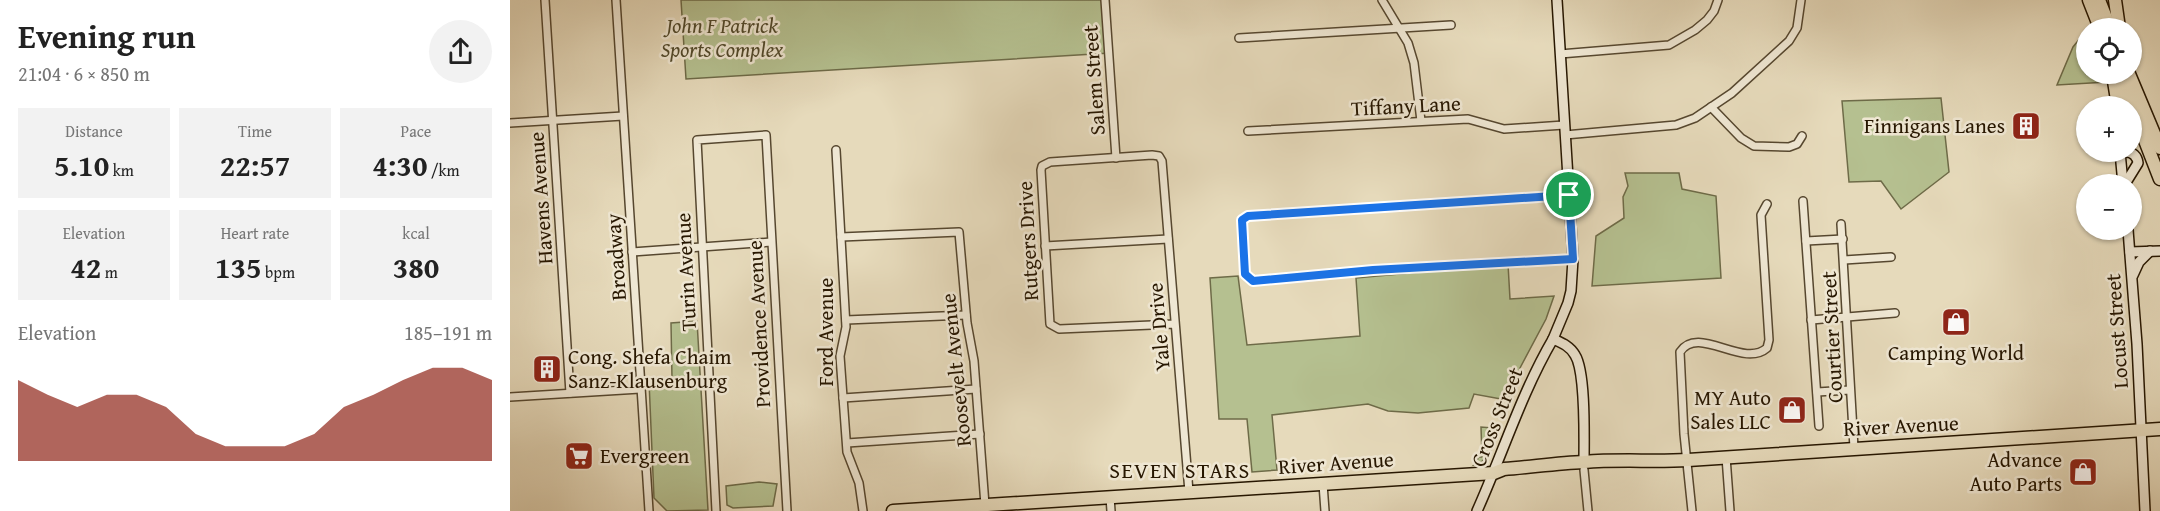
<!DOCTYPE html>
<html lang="en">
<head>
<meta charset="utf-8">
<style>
	:root { --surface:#fff; --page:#f2f2f2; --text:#222; --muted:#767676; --accent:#8f2418 }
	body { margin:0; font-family:"Gentium Book Plus",serif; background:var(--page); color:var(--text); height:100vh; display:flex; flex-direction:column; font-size:22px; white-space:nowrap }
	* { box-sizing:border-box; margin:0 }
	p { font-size:20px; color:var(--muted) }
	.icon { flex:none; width:33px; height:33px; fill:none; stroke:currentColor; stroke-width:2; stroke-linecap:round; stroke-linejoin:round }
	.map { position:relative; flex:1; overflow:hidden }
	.drawer { display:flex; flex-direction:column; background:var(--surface); width:510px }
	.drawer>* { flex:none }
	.fabs { position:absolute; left:1566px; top:18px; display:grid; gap:12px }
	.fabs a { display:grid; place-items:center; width:66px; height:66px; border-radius:50%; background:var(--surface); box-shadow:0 2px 4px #0004; font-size:30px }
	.pin { position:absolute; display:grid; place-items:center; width:51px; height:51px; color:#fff; margin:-26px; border:3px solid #fff; border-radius:50%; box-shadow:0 2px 6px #0007 }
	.round { display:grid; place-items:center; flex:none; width:63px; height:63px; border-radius:32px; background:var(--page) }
	.head { display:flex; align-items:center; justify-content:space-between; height:102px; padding:0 18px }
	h1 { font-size:33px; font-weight:800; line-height:45px }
	.metrics { display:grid; grid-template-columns:repeat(3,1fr); gap:9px; height:102px; padding:6px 18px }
	.metrics div { display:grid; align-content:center; border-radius:0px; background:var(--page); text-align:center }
	.metrics b { font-size:30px; font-weight:800 }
	.metrics small { font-size:16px; font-weight:400 }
	.metrics p { font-size:16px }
	.chart { height:168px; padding:12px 18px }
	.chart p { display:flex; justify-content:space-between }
	.chart svg { width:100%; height:108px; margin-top:6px; fill:var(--accent); opacity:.7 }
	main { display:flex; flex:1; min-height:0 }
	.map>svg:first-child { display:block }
	.green { fill:#b5c090; stroke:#6e6b48; stroke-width:1.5 }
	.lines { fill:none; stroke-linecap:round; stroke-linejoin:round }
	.street-casing { stroke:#56472f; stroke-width:10 }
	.secondary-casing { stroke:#261600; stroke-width:12 }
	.highway-casing { stroke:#261600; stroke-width:15 }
	.street { stroke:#efe7d3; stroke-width:7 }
	.secondary { stroke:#efe7d3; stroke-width:9 }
	.highway { stroke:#e6dabb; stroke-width:12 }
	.route-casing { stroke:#fff; stroke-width:12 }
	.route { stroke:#1a73e8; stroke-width:8 }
	.labels { text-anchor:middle; stroke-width:5; stroke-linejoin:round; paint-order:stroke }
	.park-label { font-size:21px; font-style:italic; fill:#51492b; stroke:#efe7d3 }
	.street-label { font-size:21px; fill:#261600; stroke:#efe7d3 }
	.poi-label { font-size:21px; fill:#261600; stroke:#efe7d3; text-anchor:end }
	.neighbourhood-label { font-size:22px; letter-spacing:1.5px; fill:#261600; stroke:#efe7d3 }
</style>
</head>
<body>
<main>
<section class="drawer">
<div class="head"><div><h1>Evening run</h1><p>21:04 · 6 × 850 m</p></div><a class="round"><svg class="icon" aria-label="share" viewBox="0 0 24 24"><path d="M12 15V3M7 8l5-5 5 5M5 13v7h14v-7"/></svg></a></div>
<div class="metrics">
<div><p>Distance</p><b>5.10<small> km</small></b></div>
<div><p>Time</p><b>22:57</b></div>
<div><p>Pace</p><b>4:30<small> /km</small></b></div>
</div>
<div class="metrics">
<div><p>Elevation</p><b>42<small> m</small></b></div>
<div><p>Heart rate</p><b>135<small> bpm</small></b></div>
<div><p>kcal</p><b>380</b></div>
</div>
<div class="chart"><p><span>Elevation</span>185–191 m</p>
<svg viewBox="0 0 160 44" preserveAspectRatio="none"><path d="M0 44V11L10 17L20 22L30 17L40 17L50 22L60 33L70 38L80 38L90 38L100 33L110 22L120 17L130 11L140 6L150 6L160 11V44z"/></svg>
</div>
</section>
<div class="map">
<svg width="1650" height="511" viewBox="0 0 1650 511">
	<rect width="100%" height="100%" fill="#e6dabb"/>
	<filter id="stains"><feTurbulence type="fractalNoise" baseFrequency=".00333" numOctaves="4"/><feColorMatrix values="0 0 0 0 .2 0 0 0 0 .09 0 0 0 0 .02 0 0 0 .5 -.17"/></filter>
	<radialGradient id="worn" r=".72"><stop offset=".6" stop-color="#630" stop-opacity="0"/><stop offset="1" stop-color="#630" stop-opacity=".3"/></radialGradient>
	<!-- green -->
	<g class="green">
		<path d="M 171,0 L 596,0 L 600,53 L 176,79 Z"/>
		<path d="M 1576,31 L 1576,74 L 1594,74 L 1597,82 L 1547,85 L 1563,47 Z"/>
		<path d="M 1431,98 L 1439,172 L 1391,209 L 1371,181 L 1339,182 L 1332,101 Z"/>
		<path d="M 1115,173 L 1169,173 L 1172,189 L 1206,196 L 1211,278 L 1082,286 L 1086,236 L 1114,218 L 1113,197 L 1118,186 Z"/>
		<path d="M 998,264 L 1000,299 L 1044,296 L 1036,319 L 1010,368 L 1000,398 L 991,399 L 964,394 L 959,408 L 908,413 L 878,411 L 858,404 L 762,415 L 767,470 L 742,472 L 737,419 L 709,419 L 700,278 L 728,276 L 737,345 L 850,336 L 846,278 Z"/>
		<path d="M 187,321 L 198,510 L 157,511 L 144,498 L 139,381 L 162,379 L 161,323 Z"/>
		<path d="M 984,423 L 990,425 C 984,440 981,461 964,465 L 967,462 L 968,457 L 972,457 L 971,427 L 983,428 Z"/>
		<path d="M 249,482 L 267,484 L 263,506 L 223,508 L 217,505 L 216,486 Z"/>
	</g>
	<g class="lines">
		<!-- street casing -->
		<g class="street-casing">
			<g id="street">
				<path d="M 35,0 L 60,393"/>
				<path d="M 106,0 L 139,511"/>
				<path d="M 595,0 L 606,158"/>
				<path d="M 872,0 L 898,43 L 904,63 L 911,121"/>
				<path d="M 729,38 L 941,25"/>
				<path d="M 1050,54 L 1159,45 L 1185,30 L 1197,20 L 1204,11 L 1208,0"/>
				<path d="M 1201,107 L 1231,138 L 1244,146 L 1279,147 L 1287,144 L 1292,136"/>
				<path d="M 0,123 L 113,116"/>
				<path d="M 738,131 L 958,119 L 994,129 L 1054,125"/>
				<path d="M 1055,135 L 1166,125 L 1185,118 L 1222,93 L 1279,41 L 1287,28 L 1291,0"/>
				<path d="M 326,150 L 336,327 L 330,356 L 337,452 L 349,483 L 353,511"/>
				<path d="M 1059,195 L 738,216 L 732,220 L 735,274 L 743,281 L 863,270 L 1063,259"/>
				<path d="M 1293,201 L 1309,426"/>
				<path d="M 1331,224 L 1344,448"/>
				<path d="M 331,237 L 449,232 L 457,323 L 464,361 L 475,505"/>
				<path d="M 1296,241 L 1333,239"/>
				<path d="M 535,246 L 658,239"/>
				<path d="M 122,252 L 261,242"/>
				<path d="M 1334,260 L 1381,257"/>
				<path d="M 336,320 L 456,315"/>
				<path d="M 1301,320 L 1385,313"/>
				<path d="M 665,324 L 549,329 L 540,324 L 531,170 L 532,166 L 540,162 L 642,155 L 649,156 L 652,161 C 661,271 670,382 679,492"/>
				<path d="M 1307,392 L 1340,390"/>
				<path d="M 0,397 L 130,389"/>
				<path d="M 333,398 L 466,389"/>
				<path d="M 337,443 L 470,434"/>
				<path d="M 1216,457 L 1220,511"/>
				<path d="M 1074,470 L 1078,511"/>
				<path d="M 813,484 L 815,511"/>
				<path d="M 600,497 L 601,511"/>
				<path d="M 206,511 L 187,140 L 256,135 L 277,511"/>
				<path d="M 1182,511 L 1174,434 L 1170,352 C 1188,324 1233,369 1257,348 L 1259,340 L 1251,215 L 1257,204"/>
			</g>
		</g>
		<!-- secondary casing -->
		<g class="secondary-casing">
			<g id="secondary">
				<path d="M 1047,0 L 1063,259 L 1061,291 L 1058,303 L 1043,339 C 1052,343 1060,346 1065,355 C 1076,372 1074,439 1074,462"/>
				<path d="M 1610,152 L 1613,184"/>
				<path d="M 1615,184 L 1628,163 C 1627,156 1623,152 1616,152"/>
				<path d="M 1618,230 L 1627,344 L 1635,511"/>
				<path d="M 1620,252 L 1650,251"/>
				<path d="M 1623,275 L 1629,262 L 1640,251"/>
				<path d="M 967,511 C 993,453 1011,394 1043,339"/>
			</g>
		</g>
		<!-- highway casing -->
		<g class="highway-casing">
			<g id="highway">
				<path d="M 1579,0 L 1590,28"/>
				<path d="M 1589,0 L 1600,28"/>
				<path d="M 1605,0 L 1609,28"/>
				<path d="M 1608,74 L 1621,106"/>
				<path d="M 1619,74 L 1650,148"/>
				<path d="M 1603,75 L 1608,106"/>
				<path d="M 1622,107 L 1650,179"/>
				<path d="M 383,511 L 984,473 L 994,469 C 1021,467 1048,463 1074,462 C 1109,459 1144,462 1178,460 L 1650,429"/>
			</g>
		</g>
		<!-- street -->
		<use href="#street" class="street"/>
		<!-- secondary -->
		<use href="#secondary" class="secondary"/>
		<!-- highway -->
		<use href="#highway" class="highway"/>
	</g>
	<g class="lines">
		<!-- route casing -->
		<g class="route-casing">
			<path id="route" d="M 1059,195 L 1063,259 L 863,270 L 743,281 L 735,274 L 732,220 L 738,216 Z"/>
		</g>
		<!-- route -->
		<use href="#route" class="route"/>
	</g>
	<!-- icons -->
	<defs>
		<g id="building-square" transform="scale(1.5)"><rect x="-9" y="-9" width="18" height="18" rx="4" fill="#8f2418" stroke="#efe7d3"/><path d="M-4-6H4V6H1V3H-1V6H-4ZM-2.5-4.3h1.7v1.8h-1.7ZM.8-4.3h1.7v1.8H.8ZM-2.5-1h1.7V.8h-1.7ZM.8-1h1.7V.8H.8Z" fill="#fff"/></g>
		<g id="shop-square" transform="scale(1.5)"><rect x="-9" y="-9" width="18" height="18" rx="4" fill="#8f2418" stroke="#efe7d3"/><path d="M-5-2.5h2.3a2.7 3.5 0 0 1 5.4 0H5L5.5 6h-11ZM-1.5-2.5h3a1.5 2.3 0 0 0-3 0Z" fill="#fff"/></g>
		<g id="supermarket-square" transform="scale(1.5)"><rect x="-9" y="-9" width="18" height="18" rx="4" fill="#8f2418" stroke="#efe7d3"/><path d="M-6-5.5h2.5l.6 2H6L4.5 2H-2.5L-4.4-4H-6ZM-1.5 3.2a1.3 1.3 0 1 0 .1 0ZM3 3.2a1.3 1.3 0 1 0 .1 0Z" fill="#fff"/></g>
	</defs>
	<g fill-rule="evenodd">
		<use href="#building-square" x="1516" y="126"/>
		<use href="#shop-square" x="1446" y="322"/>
		<use href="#building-square" x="37" y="369"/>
		<use href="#shop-square" x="1282" y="410"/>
		<use href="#supermarket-square" x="69" y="456"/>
		<use href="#shop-square" x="1573" y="472"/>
	</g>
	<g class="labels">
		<!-- park labels -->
		<g class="park-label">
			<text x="212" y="33">John F Patrick<tspan x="212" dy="24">Sports Complex</tspan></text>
		</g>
		<!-- street labels -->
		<g class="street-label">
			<text transform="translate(584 80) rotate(-94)" y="7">Salem Street</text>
			<text transform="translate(896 106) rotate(-3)" y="7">Tiffany Lane</text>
			<text transform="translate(31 198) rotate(-94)" y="7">Havens Avenue</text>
			<text transform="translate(518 241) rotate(-93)" y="7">Rutgers Drive</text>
			<text transform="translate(106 257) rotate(-94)" y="7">Broadway</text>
			<text transform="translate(176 272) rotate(-93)" y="7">Turin Avenue</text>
			<text transform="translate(249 324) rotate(-93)" y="7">Providence Avenue</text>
			<text transform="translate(649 327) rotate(-95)" y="7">Yale Drive</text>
			<text transform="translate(1607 331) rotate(-94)" y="7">Locust Street</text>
			<text transform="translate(316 332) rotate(-90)" y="7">Ford Avenue</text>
			<text transform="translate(1322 337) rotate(-93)" y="7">Courtier Street</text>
			<text transform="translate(446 370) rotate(-96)" y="7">Roosevelt Avenue</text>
			<text transform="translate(987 417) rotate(-68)" y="7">Cross Street</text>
			<text transform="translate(1391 426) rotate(-3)" y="7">River Avenue</text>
			<text transform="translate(826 463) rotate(-4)" y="7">River Avenue</text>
		</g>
		<!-- poi labels -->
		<g class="poi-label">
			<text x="1495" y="133">Finnigans Lanes</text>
			<text x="1446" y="360" text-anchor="middle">Camping World</text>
			<text x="58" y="364" text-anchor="start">Cong. Shefa Chaim<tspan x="58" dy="24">Sanz-Klausenburg</tspan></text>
			<text x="1261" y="405">MY Auto<tspan x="1261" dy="24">Sales LLC</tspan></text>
			<text x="90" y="463" text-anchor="start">Evergreen</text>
			<text x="1552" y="467">Advance<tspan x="1552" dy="24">Auto Parts</tspan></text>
		</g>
		<!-- neighbourhood labels -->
		<g class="neighbourhood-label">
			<text x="670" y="478">SEVEN STARS</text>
		</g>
	</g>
	<rect width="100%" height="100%" filter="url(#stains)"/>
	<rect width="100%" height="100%" fill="url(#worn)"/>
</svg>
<div class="fabs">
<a><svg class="icon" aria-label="locate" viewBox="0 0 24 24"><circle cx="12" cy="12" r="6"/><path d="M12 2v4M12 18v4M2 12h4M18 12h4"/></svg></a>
<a>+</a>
<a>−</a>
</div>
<div class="pin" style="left:1059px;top:195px;background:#1e9e55"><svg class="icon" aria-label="arrive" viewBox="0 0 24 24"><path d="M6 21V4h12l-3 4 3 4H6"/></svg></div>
</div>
</main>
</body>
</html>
